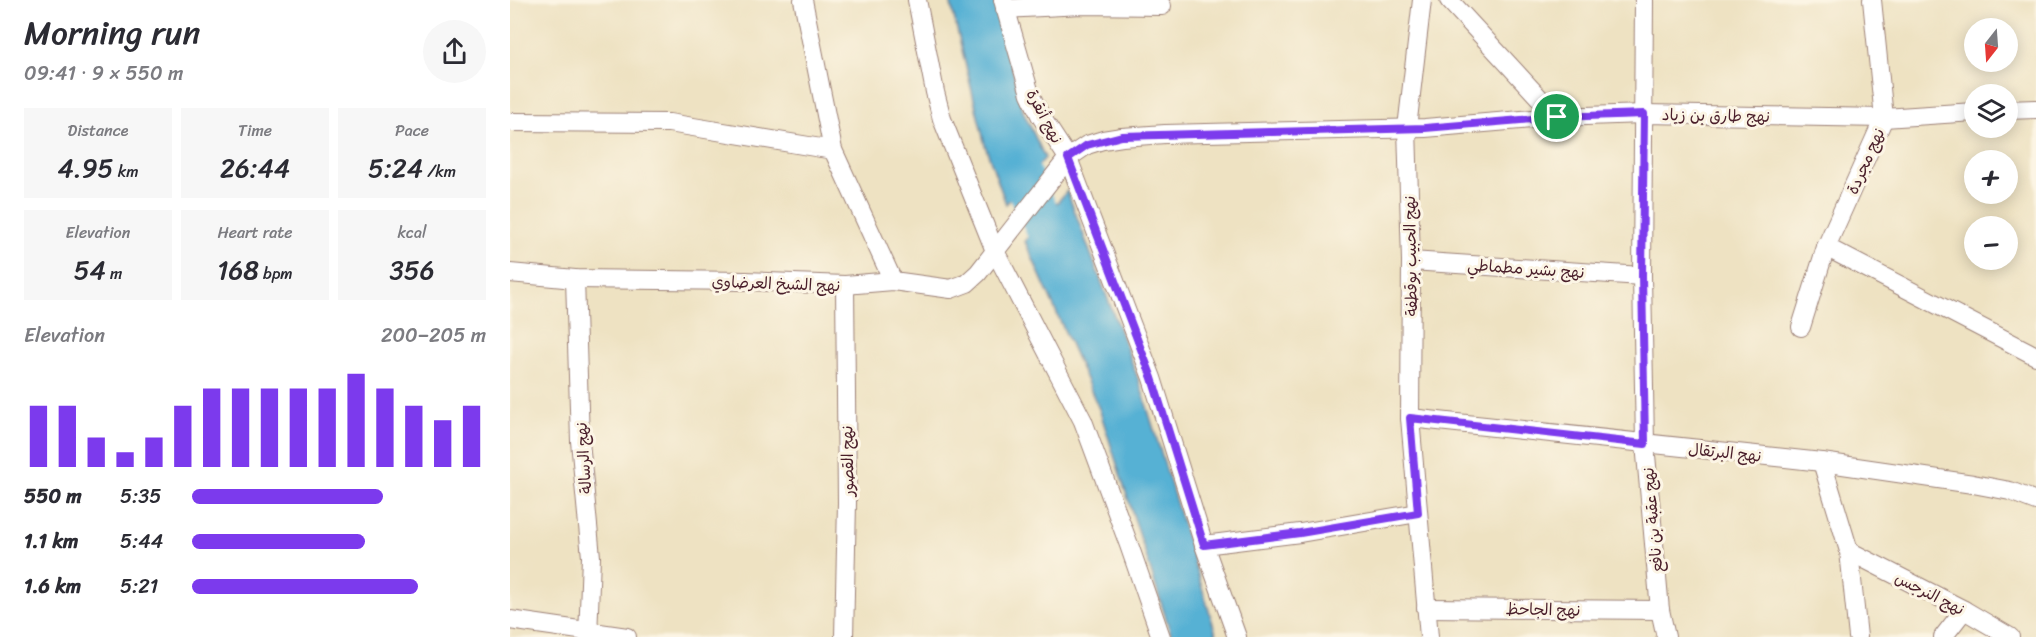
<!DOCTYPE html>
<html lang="en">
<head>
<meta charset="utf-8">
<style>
	:root { --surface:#fff; --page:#f7f7f7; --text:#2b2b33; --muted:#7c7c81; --accent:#7c3aed }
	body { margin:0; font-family:Sriracha,"Playpen Sans Arabic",sans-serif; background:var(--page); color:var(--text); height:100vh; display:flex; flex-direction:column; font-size:22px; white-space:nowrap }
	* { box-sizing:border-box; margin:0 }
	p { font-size:20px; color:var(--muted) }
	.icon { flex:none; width:33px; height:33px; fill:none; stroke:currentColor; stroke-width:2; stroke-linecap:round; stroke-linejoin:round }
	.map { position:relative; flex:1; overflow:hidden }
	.side { display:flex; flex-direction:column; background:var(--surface); width:510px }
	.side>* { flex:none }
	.needle { width:39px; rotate:197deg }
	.buttons { position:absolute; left:1454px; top:18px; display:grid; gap:12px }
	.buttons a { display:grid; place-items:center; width:54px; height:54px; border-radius:50%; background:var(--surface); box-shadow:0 3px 15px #0003; font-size:30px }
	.pin { position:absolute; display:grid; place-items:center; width:51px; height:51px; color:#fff; margin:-26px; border:3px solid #fff; border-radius:50%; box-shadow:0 2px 6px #0007 }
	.round { display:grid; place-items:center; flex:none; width:63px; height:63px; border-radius:32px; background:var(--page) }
	.head { display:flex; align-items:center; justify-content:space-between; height:102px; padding:0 24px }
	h1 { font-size:33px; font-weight:600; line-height:45px }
	.figures { display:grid; grid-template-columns:repeat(3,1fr); gap:9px; height:102px; padding:6px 24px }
	.figures div { display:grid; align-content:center; border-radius:0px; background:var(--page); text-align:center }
	.figures b { font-size:26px; font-weight:600 }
	.figures small { font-size:16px; font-weight:400 }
	.figures p { font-size:16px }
	.chart { height:168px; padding:12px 24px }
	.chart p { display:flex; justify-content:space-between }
	.chart svg { width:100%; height:108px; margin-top:6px; stroke:var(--accent); stroke-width:6 }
	ul { padding:0 24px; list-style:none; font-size:20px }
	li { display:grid; grid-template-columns:96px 72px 1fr; align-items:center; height:45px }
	li i { height:15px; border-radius:8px; background:var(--accent) }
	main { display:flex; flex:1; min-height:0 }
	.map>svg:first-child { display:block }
	.water { fill:#56b1d4; stroke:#506880; stroke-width:1.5 }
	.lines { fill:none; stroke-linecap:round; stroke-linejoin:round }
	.river { stroke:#56b1d4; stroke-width:40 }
	.street-casing { stroke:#9c8076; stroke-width:20 }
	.street { stroke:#fff; stroke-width:18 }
	.route-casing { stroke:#fff; stroke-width:12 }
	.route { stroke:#7c3aed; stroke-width:8 }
	.labels { text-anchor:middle; stroke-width:6; stroke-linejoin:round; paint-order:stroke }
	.street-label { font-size:16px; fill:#4a1f2b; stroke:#fcf5e5 }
</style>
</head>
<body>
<main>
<section class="side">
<div class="head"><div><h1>Morning run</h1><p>09:41 · 9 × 550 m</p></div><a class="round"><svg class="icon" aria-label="share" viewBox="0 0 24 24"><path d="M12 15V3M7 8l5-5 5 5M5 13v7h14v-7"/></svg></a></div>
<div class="figures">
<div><p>Distance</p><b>4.95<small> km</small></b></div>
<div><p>Time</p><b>26:44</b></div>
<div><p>Pace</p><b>5:24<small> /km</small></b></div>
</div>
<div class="figures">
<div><p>Elevation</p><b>54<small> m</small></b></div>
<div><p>Heart rate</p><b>168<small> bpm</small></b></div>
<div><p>kcal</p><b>356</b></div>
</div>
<div class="chart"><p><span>Elevation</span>200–205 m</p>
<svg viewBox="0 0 160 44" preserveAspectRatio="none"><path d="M5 44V19M15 44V19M25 44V32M35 44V38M45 44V32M55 44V19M65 44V12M75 44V12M85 44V12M95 44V12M105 44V12M115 44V6M125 44V12M135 44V19M145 44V25M155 44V19"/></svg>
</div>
<ul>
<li><b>550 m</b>5:35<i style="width:65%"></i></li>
<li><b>1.1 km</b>5:44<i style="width:59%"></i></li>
<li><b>1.6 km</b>5:21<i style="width:77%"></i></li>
</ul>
</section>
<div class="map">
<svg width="1526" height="637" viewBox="0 0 1526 637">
	<rect width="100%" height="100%" fill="#fcf5e5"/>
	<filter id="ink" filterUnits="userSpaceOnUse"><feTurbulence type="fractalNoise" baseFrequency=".0167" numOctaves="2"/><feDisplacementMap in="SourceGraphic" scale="12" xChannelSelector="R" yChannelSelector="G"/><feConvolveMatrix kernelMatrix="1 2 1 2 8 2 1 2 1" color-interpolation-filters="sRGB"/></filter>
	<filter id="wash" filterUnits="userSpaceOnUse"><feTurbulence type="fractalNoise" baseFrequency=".008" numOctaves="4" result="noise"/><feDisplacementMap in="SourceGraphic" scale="24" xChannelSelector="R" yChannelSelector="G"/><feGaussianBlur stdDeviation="1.35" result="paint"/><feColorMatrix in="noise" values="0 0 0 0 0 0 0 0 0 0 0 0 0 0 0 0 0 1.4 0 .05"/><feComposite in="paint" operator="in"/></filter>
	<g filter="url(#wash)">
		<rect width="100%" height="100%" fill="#eee2c2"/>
		<!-- water -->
		<g class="water">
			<path d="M 440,0 L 485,0 L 513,111 L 535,158 L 496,204 L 475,145 Z"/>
			<path d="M 557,191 L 630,384 L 707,637 L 662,637 L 590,411 L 515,241 Z"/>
		</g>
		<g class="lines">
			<!-- river -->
			<path class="river" d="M 495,131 L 502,156 L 555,270"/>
		</g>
	</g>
	<g filter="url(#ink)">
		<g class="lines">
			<!-- street casing -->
			<g class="street-casing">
				<g id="street">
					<path d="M 293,0 L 323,150 L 383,281"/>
					<path d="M 407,0 L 425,92 L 432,119 L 485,251 L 573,421 L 619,545 L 651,637"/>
					<path d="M 493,0 L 520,94 L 530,115 L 558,158 L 642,378 L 694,545 L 727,637"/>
					<path d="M 912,0 L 897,128 L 901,261 L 900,418 L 919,637"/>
					<path d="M 939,0 L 1047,117"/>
					<path d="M 1134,0 L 1132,276 L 1135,444 L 1150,610 L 1156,637"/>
					<path d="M 1362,0 L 1374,118 L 1316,247 L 1526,356"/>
					<path d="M 495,9 L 572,5 L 652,6"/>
					<path d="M 1497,110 L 1526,109"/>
					<path d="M 0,122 L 159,123 L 323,150"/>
					<path d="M 901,261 L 1132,276"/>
					<path d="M 0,273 L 65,279 L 235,281 L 335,285 L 383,281 L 441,289 L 457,283 L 468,273 L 558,158 L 577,145 L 593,140 L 612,137 L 655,134 L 915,128 L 1047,117 L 1134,114 L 1374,118 L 1464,112"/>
					<path d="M 65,279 L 70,441 L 81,557 L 78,637"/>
					<path d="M 1291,327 L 1316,247"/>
					<path d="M 900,418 L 1312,462 L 1463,484 L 1500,491 L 1526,501"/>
					<path d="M 1312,462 L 1339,551 L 1348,637"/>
					<path d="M 694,545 L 790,533 L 908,513"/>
					<path d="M 1339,551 L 1454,610 L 1500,637"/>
					<path d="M 916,608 L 1150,610"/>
					<path d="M 0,620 L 117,637"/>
					<path d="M 334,637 L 337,503 L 335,285"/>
					<path d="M 1433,637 L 1454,610"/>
				</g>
			</g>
			<!-- street -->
			<use href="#street" class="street"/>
		</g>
	</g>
	<g class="lines" filter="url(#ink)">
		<!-- route casing -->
		<g class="route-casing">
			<path id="route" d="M 1134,114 L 1132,276 L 1135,444 L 900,418 L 908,513 L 790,533 L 694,545 L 642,378 L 558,158 L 577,145 L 612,136 L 915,128 L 1047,117 Z"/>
		</g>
		<!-- route -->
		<use href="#route" class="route"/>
	</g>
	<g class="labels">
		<!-- street labels -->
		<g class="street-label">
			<text transform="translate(1206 115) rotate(1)" y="6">نهج طارق بن زياد</text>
			<text transform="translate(535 116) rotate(62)" y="6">نهج أنقرة</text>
			<text transform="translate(1355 161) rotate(-66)" y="6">نهج مجردة</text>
			<text transform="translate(900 256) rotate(-91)" y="6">نهج الحبيب بوقطفة</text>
			<text transform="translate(1016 268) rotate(4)" y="6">نهج بشير مطماطي</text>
			<text transform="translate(266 283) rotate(2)" y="6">نهج الشيخ العرضاوي</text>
			<text transform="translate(1215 452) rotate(6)" y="6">نهج البرتقال</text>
			<text transform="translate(73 458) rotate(-94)" y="6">نهج الرسالة</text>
			<text transform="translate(337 461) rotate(-91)" y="6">نهج القصور</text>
			<text transform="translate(1142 520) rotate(-95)" y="6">نهج عقبة بن نافع</text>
			<text transform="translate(1420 593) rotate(27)" y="6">نهج النرجس</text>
			<text transform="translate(1033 609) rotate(1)" y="6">نهج الجاحظ</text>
		</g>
	</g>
</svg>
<div class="buttons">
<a><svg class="needle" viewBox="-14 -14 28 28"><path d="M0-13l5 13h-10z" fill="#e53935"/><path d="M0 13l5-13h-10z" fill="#7c7c81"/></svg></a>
<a><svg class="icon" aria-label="layers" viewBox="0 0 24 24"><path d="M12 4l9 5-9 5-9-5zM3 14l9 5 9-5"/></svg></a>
<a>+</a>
<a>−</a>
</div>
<div class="pin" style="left:1047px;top:117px;background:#1e9e55"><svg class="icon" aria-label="arrive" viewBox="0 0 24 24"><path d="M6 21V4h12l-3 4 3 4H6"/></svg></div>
</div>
</main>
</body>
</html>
